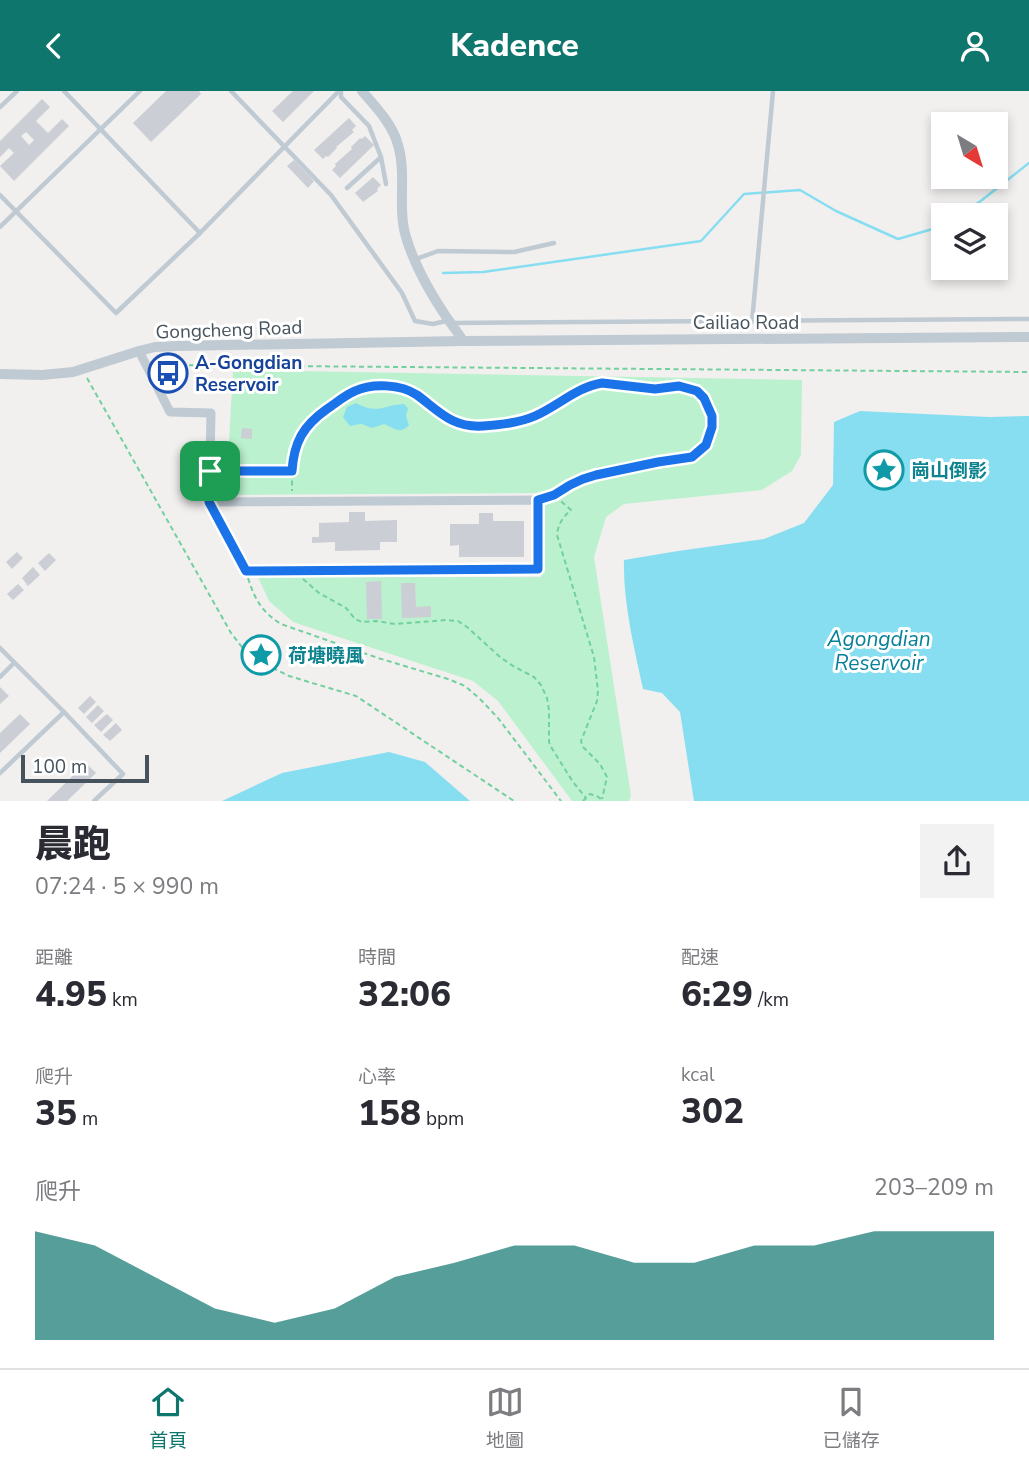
<!DOCTYPE html>
<html lang="zh-TW">
<head>
<meta charset="utf-8">
<style>
	:root { --surface:#fff; --page:#f2f2f3; --text:#2b2b33; --muted:#7c7c81; --line:#e1e1e2; --accent:#0f766e }
	body { margin:0; font-family:"Nunito Sans","Noto Sans TC",sans-serif; background:var(--page); color:var(--text); height:100vh; display:flex; flex-direction:column; font-size:26px; white-space:nowrap }
	* { box-sizing:border-box; margin:0 }
	p { font-size:23px; color:var(--muted) }
	.icon { flex:none; width:38px; height:38px; fill:none; stroke:currentColor; stroke-width:2; stroke-linecap:round; stroke-linejoin:round }
	.map { position:relative; height:710px; overflow:hidden }
	.panel { display:flex; flex-direction:column; background:var(--surface); flex:1 }
	.panel>* { flex:none }
	.needle { width:46px; rotate:142deg }
	.tools { position:absolute; left:931px; top:21px; display:grid; gap:14px }
	.tools a { display:grid; place-items:center; width:77px; height:77px; border-radius:0px; background:var(--surface); box-shadow:0 4px 10px #0003; font-size:35px }
	.scale { position:absolute; left:21px; bottom:18px; width:128px; box-sizing:border-box; padding-left:7px; border:4px solid #46535d; border-top:0; font-size:19px; line-height:24px; white-space:nowrap; color:#46535d; -webkit-text-stroke:5px #fff; paint-order:stroke }
	.pin { position:absolute; display:grid; place-items:center; width:60px; height:60px; color:#fff; margin:-30px; border-radius:14px; box-shadow:0 4px 10px #0006 }
	.round { display:grid; place-items:center; flex:none; width:74px; height:74px; border-radius:0px; background:var(--page) }
	.headline { display:flex; align-items:center; justify-content:space-between; height:119px; padding:0 35px }
	h1 { font-size:38px; font-weight:800; line-height:52px }
	.metrics { display:grid; grid-template-columns:repeat(3,1fr); gap:10px; height:119px; padding:7px 35px }
	.metrics div { display:grid; align-content:center }
	.metrics b { font-size:35px; font-weight:800 }
	.metrics small { font-size:19px; font-weight:400 }
	.metrics p { font-size:19px }
	.chart { height:196px; padding:14px 35px }
	.chart p { display:flex; justify-content:space-between }
	.chart svg { width:100%; height:126px; margin-top:7px; fill:var(--accent); opacity:.7 }
	header { display:flex; justify-content:space-between; align-items:center; height:91px; padding:0 35px; background:var(--accent); color:#fff; font-size:32px; font-weight:800 }
	.menu { display:flex; justify-content:space-around; align-items:center; height:98px; border-top:2px solid var(--line); background:var(--surface); font-size:19px; color:var(--muted) }
	.menu a { display:grid; justify-items:center; gap:4px }
	.menu .current { color:var(--accent) }
	.map>svg:first-child { display:block }
	.green { fill:#bbf1ce }
	.water { fill:#86def0 }
	.lines { fill:none; stroke-linecap:round; stroke-linejoin:round }
	.stream { stroke:#86def0; stroke-width:2.5 }
	.building { fill:#cbced4; fill-rule:evenodd }
	.path { stroke:#71d19e; stroke-width:2; stroke-dasharray:5 3.5; stroke-linecap:butt }
	.service { stroke:#bfcad2; stroke-width:4.5 }
	.minor { stroke:#bfcad2; stroke-width:9 }
	.tertiary { stroke:#bfcad2; stroke-width:10 }
	.route-casing { stroke:#fff; stroke-width:14 }
	.route { stroke:#1a73e8; stroke-width:9 }
	.labels { text-anchor:middle; stroke-width:6; stroke-linejoin:round; paint-order:stroke }
	.street-label { font-size:19px; fill:#46535d; stroke:#fff }
	.transit-label { font-size:19px; font-weight:bold; fill:#164399; stroke:#fff; text-anchor:start }
	.culture-label { font-size:19px; font-weight:bold; fill:#0d838f; stroke:#fff; text-anchor:start }
	.water-label { font-size:21px; font-style:italic; fill:#078099; stroke:#fff }
</style>
</head>
<body>
<header><svg class="icon" aria-label="back" viewBox="0 0 24 24"><path d="M15 5l-7 7 7 7"/></svg>Kadence<svg class="icon" aria-label="person" viewBox="0 0 24 24"><circle cx="12" cy="8" r="4"/><path d="M4 21q1-7 8-7t8 7"/></svg></header>
<div class="map">
<svg width="1029" height="710" viewBox="0 0 1029 710">
	<rect width="100%" height="100%" fill="#f2efef"/>
	<!-- green -->
	<path class="green" d="M 233,279 L 802,289 L 801,364 L 792,380 L 762,399 L 624,413 L 606,426 L 594,466 L 631,705 L 629,710 L 572,710 L 498,610 L 473,590 L 293,531 L 269,510 L 258,486 L 541,486 L 541,402 L 226,404 Z"/>
	<!-- water -->
	<g class="water">
		<path d="M 356,312 C 378,324 383,314 404,313 L 408,317 L 406,325 L 409,334 C 400,344 394,337 384,333 L 372,337 C 358,332 366,332 350,335 L 343,326 L 347,316 Z"/>
		<path d="M 860,320 L 989,326 L 1029,325 L 1029,710 L 694,710 L 680,621 L 662,602 L 643,598 C 634,556 623,512 624,469 L 678,460 L 764,448 L 804,432 L 833,394 L 834,331 Z"/>
		<path d="M 389,661 L 425,671 L 470,710 L 222,710 L 282,682 Z"/>
	</g>
	<g class="lines">
		<!-- stream -->
		<g class="stream">
			<path d="M 960,124 L 982,109 L 1029,72"/>
			<path d="M 443,182 L 483,181 L 701,150 L 744,103 L 800,99 L 836,120 L 898,148 L 943,135"/>
		</g>
	</g>
	<!-- building -->
	<g class="building">
		<path d="M 166,0 L 199,0 L 201,3 L 151,51 L 133,32 Z"/>
		<path d="M 293,0 L 314,0 L 283,31 L 272,20 Z"/>
		<path d="M 42,8 L 50,16 L 36,30 L 48,42 L 62,28 L 69,35 L 14,90 L 0,75 L 14,62 L 9,57 L 0,66 L 0,50 ZM 26,41 L 34,49 L 29,54 L 21,45 Z"/>
		<path d="M 349,27 L 356,35 L 352,39 L 354,41 L 336,56 L 337,57 L 328,66 L 326,65 L 323,68 L 314,59 Z"/>
		<path d="M 365,45 L 374,54 L 340,87 L 332,79 L 336,75 L 335,73 L 352,58 L 351,56 L 360,47 L 362,48 Z"/>
		<path d="M 294,69 L 314,90 L 308,97 L 287,75 Z"/>
		<path d="M 373,86 L 381,94 L 377,98 L 378,100 L 363,111 L 355,102 Z"/>
		<path d="M 242,337 L 252,338 L 252,348 L 241,347 Z"/>
		<path d="M 349,421 L 365,421 L 365,430 L 397,429 L 397,451 L 380,451 L 380,459 L 335,460 L 335,451 L 312,452 L 312,446 L 319,446 L 319,432 L 349,431 Z"/>
		<path d="M 479,422 L 493,422 L 493,430 L 524,430 L 524,466 L 459,466 L 459,454 L 450,455 L 450,433 L 479,433 Z"/>
		<path d="M 17,461 L 23,467 L 12,478 L 6,471 Z"/>
		<path d="M 49,462 L 56,469 L 45,480 L 38,472 Z"/>
		<path d="M 33,476 L 40,484 L 28,495 L 22,487 Z"/>
		<path d="M 381,490 L 382,528 L 367,528 L 366,491 Z"/>
		<path d="M 401,492 L 415,492 L 416,516 L 431,515 L 431,526 L 402,527 Z"/>
		<path d="M 18,493 L 24,499 L 13,509 L 7,503 Z"/>
		<path d="M 0,596 L 9,605 L 0,613 Z"/>
		<path d="M 90,605 L 96,611 L 84,623 L 78,617 Z"/>
		<path d="M 98,614 L 104,620 L 92,632 L 86,626 Z"/>
		<path d="M 20,623 L 30,633 L 0,662 L 0,642 Z"/>
		<path d="M 107,623 L 113,629 L 101,641 L 94,634 Z"/>
		<path d="M 116,632 L 122,639 L 110,650 L 103,644 Z"/>
		<path d="M 86,672 L 96,682 L 67,710 L 47,710 Z"/>
	</g>
	<g class="lines">
		<!-- path -->
		<g class="path">
			<path d="M 155,274 L 1029,281"/>
			<path d="M 87,287 L 231,542 L 249,565 L 289,585 L 356,605 L 514,710"/>
			<path d="M 220,380 L 292,380 C 294,352 304,335 327,318 C 352,300 385,284 415,303 C 441,319 449,339 485,335 C 502,333 521,332 537,324 C 556,316 572,300 592,293 C 609,288 628,295 645,297 C 671,300 702,284 711,322 C 714,332 712,344 707,353 C 703,358 697,364 691,366 C 681,370 669,369 659,371 C 622,377 585,384 554,404"/>
			<path d="M 292,381 L 292,400"/>
			<path d="M 547,406 L 554,404 L 571,419 C 563,426 558,433 557,444 L 594,566 L 598,600 L 597,610 L 581,650 L 583,656 L 600,673 L 607,686 L 602,708"/>
			<path d="M 248,487 C 255,509 262,521 281,533 L 378,567 L 448,588 L 465,595 L 480,608 L 498,627 L 561,710"/>
			<path d="M 303,488 L 319,502 L 346,517 L 355,528 L 362,531 L 376,530 L 395,533 L 447,529 L 458,530 L 467,536 L 500,566 L 513,575 L 534,586 L 541,594 L 547,607 L 549,619 L 549,651 L 551,656 L 573,691 L 586,707"/>
			<path d="M 583,710 L 590,703 L 597,705 L 603,710"/>
		</g>
		<!-- service -->
		<g class="service">
			<path d="M 64,0 L 200,142"/>
			<path d="M 231,0 L 331,104 L 402,202 L 415,230 L 433,233 L 446,230"/>
			<path d="M 341,0 L 341,6 L 369,35 L 381,66 L 386,93"/>
			<path d="M 0,16 L 17,0"/>
			<path d="M 347,97 L 380,67"/>
			<path d="M 0,104 L 116,222 L 200,142 L 339,0"/>
			<path d="M 0,136 L 140,0"/>
			<path d="M 416,168 L 438,160 L 514,161 L 554,152"/>
			<path d="M 752,231 L 773,0"/>
			<path d="M 453,232 L 1029,228"/>
			<path d="M 0,557 L 64,621 L 123,683 L 94,710"/>
			<path d="M 0,586 L 14,572"/>
			<path d="M 0,682 L 64,621"/>
		</g>
		<!-- minor -->
		<path class="minor" d="M 139,260 L 170,321 L 211,322 L 209,411 L 246,480 L 538,478 L 538,409 L 209,411"/>
		<!-- tertiary -->
		<g class="tertiary">
			<path d="M 362,0 C 376,16 393,34 398,54 C 407,84 397,116 406,146 C 414,173 429,200 445,224 C 451,233 457,240 463,250"/>
			<path d="M 0,283 L 42,284 L 73,281 L 139,260 L 155,256 L 176,255 L 463,250 L 1029,246"/>
		</g>
	</g>
	<g class="lines">
		<!-- route casing -->
		<g class="route-casing">
			<path id="route" d="M 602,292 L 655,298 L 679,295 L 697,300 L 704,307 L 712,325 L 712,336 L 706,354 L 692,366 L 658,371 L 596,384 L 583,388 L 570,394 L 554,404 L 538,409 L 538,478 L 246,480 L 209,411 L 210,380 L 292,380 C 294,351 303,335 327,318 C 336,312 345,304 355,300 C 372,292 401,293 417,304 C 439,320 452,337 483,335 C 500,334 519,332 535,325 C 558,315 577,296 602,292 Z"/>
		</g>
		<!-- route -->
		<use href="#route" class="route"/>
	</g>
	<!-- icons -->
	<defs>
		<g id="bus-ring" transform="scale(2.0125)"><circle r="9.5" fill="#fff" stroke="#1a4fb4" stroke-width="1.5"/><path d="M-5-6H5V4H4V6H2V4H-2V6H-4V4H-5ZM-3.5-4V0h7V-4ZM-3.5 1.2v1.5H-2V1.2ZM2 1.2v1.5H3.5V1.2Z" fill="#1a4fb4"/></g>
		<g id="sight-ring" transform="scale(2.0125)"><circle r="9.5" fill="#fff" stroke="#0f9aa8" stroke-width="1.5"/><path d="M0-6L1.8-2.2L6-1.7L2.9 1.2L3.7 5.4L0 3.3L-3.7 5.4L-2.9 1.2L-6-1.7L-1.8-2.2Z" fill="#0f9aa8"/></g>
	</defs>
	<g fill-rule="evenodd">
		<use href="#bus-ring" x="168" y="282"/>
		<use href="#sight-ring" x="884" y="379"/>
		<use href="#sight-ring" x="261" y="564"/>
	</g>
	<g class="labels">
		<!-- street labels -->
		<g class="street-label">
			<text x="746" y="238">Cailiao Road</text>
			<text transform="translate(229 238) rotate(-2)" y="7">Gongcheng Road</text>
		</g>
		<!-- transit labels -->
		<g class="transit-label">
			<text x="195" y="278">A-Gongdian<tspan x="195" dy="22">Reservoir</tspan></text>
		</g>
		<!-- culture labels -->
		<g class="culture-label">
			<text x="911" y="386">崗山倒影</text>
			<text x="288" y="571">荷塘曉風</text>
		</g>
		<!-- water labels -->
		<g class="water-label">
			<text x="879" y="555">Agongdian<tspan x="879" dy="24">Reservoir</tspan></text>
		</g>
	</g>
</svg>
<div class="tools">
<a><svg class="needle" viewBox="-14 -14 28 28"><path d="M0-13l5 13h-10z" fill="#e53935"/><path d="M0 13l5-13h-10z" fill="#7c7c81"/></svg></a>
<a><svg class="icon" aria-label="layers" viewBox="0 0 24 24"><path d="M12 4l9 5-9 5-9-5zM3 14l9 5 9-5"/></svg></a>
</div>
<div class="scale">100 m</div>
<div class="pin" style="left:210px;top:380px;background:#1e9e55"><svg class="icon" aria-label="arrive" viewBox="0 0 24 24"><path d="M6 21V4h12l-3 4 3 4H6"/></svg></div>
</div>
<section class="panel">
<div class="headline"><div><h1>晨跑</h1><p>07:24 · 5 × 990 m</p></div><a class="round"><svg class="icon" aria-label="share" viewBox="0 0 24 24"><path d="M12 15V3M7 8l5-5 5 5M5 13v7h14v-7"/></svg></a></div>
<div class="metrics">
<div><p>距離</p><b>4.95<small> km</small></b></div>
<div><p>時間</p><b>32:06</b></div>
<div><p>配速</p><b>6:29<small> /km</small></b></div>
</div>
<div class="metrics">
<div><p>爬升</p><b>35<small> m</small></b></div>
<div><p>心率</p><b>158<small> bpm</small></b></div>
<div><p>kcal</p><b>302</b></div>
</div>
<div class="chart"><p><span>爬升</span>203–209 m</p>
<svg viewBox="0 0 160 44" preserveAspectRatio="none"><path d="M0 44V6L10 11L20 22L30 33L40 38L50 33L60 22L70 17L80 11L90 11L100 17L110 17L120 11L130 11L140 6L150 6L160 6V44z"/></svg>
</div>
</section>
<nav class="menu">
<a class="current"><svg class="icon" aria-label="home" viewBox="0 0 24 24"><path d="M3 11l9-7 9 7M6 9v11h12V9"/></svg>首頁</a>
<a><svg class="icon" aria-label="map" viewBox="0 0 24 24"><path d="M3 6l6-2 6 2 6-2v14l-6 2-6-2-6 2zM9 4v14M15 6v14"/></svg>地圖</a>
<a><svg class="icon" aria-label="saved" viewBox="0 0 24 24"><path d="M7 4h10v16l-5-4-5 4z"/></svg>已儲存</a>
</nav>
</body>
</html>
